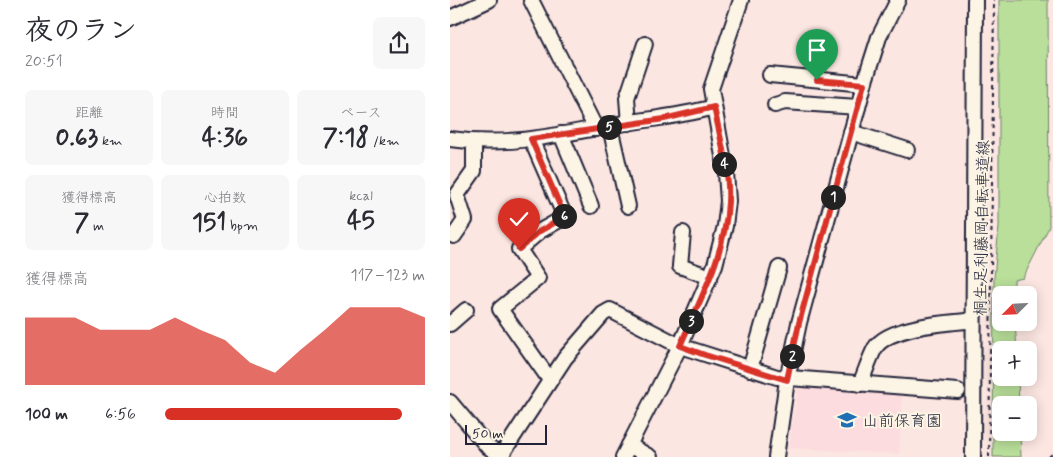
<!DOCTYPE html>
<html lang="ja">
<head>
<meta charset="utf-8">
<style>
	:root { --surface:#fff; --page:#f7f7f7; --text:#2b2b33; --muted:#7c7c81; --accent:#d93025 }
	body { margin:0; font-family:Mynerve,"Klee One",sans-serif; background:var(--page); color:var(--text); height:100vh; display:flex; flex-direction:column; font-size:19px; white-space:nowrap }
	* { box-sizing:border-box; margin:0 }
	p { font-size:16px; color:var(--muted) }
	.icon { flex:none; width:28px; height:28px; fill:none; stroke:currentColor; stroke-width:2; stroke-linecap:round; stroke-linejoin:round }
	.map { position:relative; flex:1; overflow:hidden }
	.panel { display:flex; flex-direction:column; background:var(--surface); width:450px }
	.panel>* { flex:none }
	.needle { width:32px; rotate:246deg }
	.fabs { position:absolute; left:542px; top:286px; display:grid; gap:10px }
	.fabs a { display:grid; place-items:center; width:45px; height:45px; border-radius:8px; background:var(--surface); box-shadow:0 2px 12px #0003; font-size:25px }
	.scale { position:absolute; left:15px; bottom:12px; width:82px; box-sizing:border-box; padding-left:5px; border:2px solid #22223b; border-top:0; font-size:14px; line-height:18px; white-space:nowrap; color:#22223b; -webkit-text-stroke:4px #fcf5e5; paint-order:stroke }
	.pin { position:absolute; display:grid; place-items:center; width:42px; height:42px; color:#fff; margin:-51px -21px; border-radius:50% 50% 50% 0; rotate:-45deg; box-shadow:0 0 5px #0007 }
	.pin .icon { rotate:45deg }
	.km { position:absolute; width:25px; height:25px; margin:-12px; border-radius:50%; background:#222; color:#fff; font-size:14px; line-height:25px; text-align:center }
	.round { display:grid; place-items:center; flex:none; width:52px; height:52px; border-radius:8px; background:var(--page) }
	.head { display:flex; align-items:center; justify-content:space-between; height:85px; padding:0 25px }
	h1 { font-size:28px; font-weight:800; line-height:38px }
	.metrics { display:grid; grid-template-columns:repeat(3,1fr); gap:8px; height:85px; padding:5px 25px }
	.metrics div { display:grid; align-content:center; border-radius:8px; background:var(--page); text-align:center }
	.metrics b { font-size:25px; font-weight:800 }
	.metrics small { font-size:14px; font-weight:400 }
	.metrics p { font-size:14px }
	.chart { height:140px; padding:10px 25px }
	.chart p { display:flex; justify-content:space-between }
	.chart svg { width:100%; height:90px; margin-top:5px; fill:var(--accent); opacity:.7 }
	ul { padding:0 25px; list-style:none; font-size:16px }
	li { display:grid; grid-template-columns:80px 60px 1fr; align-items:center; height:38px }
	li i { height:12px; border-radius:6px; background:var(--accent) }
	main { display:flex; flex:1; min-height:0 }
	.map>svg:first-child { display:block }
	.built { fill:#fcdcde }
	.green { fill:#b9df9a; stroke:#6e806a }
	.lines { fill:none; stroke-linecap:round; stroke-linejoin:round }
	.minor-casing { stroke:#22223b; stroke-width:18 }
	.path { stroke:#22223b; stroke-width:2; stroke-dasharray:4 4; stroke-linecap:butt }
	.minor { stroke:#fcf5e5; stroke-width:14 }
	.route-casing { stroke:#fff; stroke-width:10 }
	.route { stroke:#d93025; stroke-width:6 }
	.labels { text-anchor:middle; stroke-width:4; stroke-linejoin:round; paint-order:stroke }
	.street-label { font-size:16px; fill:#22223b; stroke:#fcf5e5 }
	.poi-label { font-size:16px; fill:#22223b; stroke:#fcf5e5; text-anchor:start }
</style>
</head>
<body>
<main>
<section class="panel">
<div class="head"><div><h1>夜のラン</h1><p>20:51</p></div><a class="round"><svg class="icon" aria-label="share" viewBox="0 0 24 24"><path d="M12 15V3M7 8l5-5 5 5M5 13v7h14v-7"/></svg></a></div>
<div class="metrics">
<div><p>距離</p><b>0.63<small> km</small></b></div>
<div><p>時間</p><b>4:36</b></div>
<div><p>ペース</p><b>7:18<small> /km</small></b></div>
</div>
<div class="metrics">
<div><p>獲得標高</p><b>7<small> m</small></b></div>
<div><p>心拍数</p><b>151<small> bpm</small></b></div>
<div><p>kcal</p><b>45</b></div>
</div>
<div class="chart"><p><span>獲得標高</span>117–123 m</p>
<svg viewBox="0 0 160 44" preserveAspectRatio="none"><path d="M0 44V11L10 11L20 11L30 17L40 17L50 17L60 11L70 17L80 22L90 33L100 38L110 27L120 17L130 6L140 6L150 6L160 11V44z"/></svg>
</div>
<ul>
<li><b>100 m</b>6:56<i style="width:91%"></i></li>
</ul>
</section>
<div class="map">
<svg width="603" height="457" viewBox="0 0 603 457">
	<rect width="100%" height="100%" fill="#fce6e1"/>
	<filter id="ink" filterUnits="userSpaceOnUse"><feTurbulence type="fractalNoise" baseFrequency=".02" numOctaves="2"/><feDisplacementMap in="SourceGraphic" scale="10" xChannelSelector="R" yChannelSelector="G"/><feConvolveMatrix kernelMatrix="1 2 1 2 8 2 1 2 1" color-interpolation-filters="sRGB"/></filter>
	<g filter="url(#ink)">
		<!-- built -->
		<path class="built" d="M 348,387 L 452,392 L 449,454 L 339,448 Z"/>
		<!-- green -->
		<path class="green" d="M 549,0 L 598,0 L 599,227 L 573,278 L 564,280 L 564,295 L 551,295 L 551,322 L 565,323 L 567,350 L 551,350 L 551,378 L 568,378 L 569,405 L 551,405 L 551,432 L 570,433 L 571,457 L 543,457 L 544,278 L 549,227 Z"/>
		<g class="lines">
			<!-- minor casing -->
			<g class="minor-casing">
				<g id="minor">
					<path d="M 81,0 L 146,129"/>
					<path d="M 0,18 L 39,0"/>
					<path d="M 320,75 L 414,84"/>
					<path d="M 325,105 L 335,102 L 408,107"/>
					<path d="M 179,123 L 177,98 L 195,44"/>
					<path d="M 160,127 L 178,206"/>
					<path d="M 401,132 L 457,150"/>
					<path d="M 111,134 L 141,206"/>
					<path d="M 0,139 C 64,148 119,132 181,122 C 209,118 236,115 264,107"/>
					<path d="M 81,139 L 115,217 L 90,231 L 69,249 L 88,278 L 50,309 L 100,380"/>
					<path d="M 233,233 L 230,266 L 260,277"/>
					<path d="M 4,236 L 15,220 L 7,195 L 24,171 L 24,142"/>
					<path d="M 0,324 L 16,310"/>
					<path d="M 300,369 L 329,268"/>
					<path d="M 410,384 C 415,373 419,359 425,348 C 438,327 493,323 516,321"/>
					<path d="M 0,402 L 37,446 L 53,457"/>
					<path d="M 179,445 L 200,457"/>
					<path d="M 50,457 L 115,358 L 153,314 L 160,310 L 230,346 L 327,377 L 508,391"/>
					<path d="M 173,457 L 230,346 L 265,265 L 275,226 L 278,201 L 276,173 L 261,89 L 291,0"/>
					<path d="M 326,457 L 337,380 L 349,323 L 416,78 L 429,37 L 448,0"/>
					<path d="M 523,457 L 525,0"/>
				</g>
			</g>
			<!-- path -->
			<g class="path">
				<path d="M 539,457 L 544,0"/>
				<path d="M 599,457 L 603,453"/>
			</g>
			<!-- minor -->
			<use href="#minor" class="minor"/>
		</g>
	</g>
	<g class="lines" filter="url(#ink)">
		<!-- route casing -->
		<g class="route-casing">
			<path id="route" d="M 69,249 L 90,231 L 115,217 L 81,139 L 214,119 L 264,107 C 270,138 280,171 278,202 C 276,252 250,300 230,346 L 255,355 L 337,380 L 349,323 L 414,84 L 367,80"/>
		</g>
		<!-- route -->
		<use href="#route" class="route"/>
	</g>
	<!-- icons -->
	<defs>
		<g id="school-bare" transform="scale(1.5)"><path d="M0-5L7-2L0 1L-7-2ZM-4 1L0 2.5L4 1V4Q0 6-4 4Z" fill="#1f6fb2" stroke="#fcf5e5" stroke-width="2.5" paint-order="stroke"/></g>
	</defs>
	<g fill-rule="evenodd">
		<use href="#school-bare" x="397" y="420"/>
	</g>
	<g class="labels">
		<!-- street labels -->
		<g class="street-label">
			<text transform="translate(531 228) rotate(-89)" y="6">桐生足利藤岡自転車道線</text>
		</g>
		<!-- poi labels -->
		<g class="poi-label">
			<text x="412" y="426">山前保育園</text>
		</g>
	</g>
</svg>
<div class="fabs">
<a><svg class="needle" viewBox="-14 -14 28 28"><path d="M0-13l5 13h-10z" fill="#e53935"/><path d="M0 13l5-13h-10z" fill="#7c7c81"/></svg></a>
<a>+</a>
<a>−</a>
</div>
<div class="scale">50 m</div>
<div class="pin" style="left:367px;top:80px;background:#1e9e55"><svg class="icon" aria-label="arrive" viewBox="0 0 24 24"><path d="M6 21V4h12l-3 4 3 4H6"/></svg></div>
<div class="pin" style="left:69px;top:249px;background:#d93025"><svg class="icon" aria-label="check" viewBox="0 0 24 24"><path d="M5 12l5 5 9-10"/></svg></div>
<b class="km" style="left:383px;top:197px">1</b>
<b class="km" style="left:342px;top:356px">2</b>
<b class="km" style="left:241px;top:321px">3</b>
<b class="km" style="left:274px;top:164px">4</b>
<b class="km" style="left:159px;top:127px">5</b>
<b class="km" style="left:114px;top:216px">6</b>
</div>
</main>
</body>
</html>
